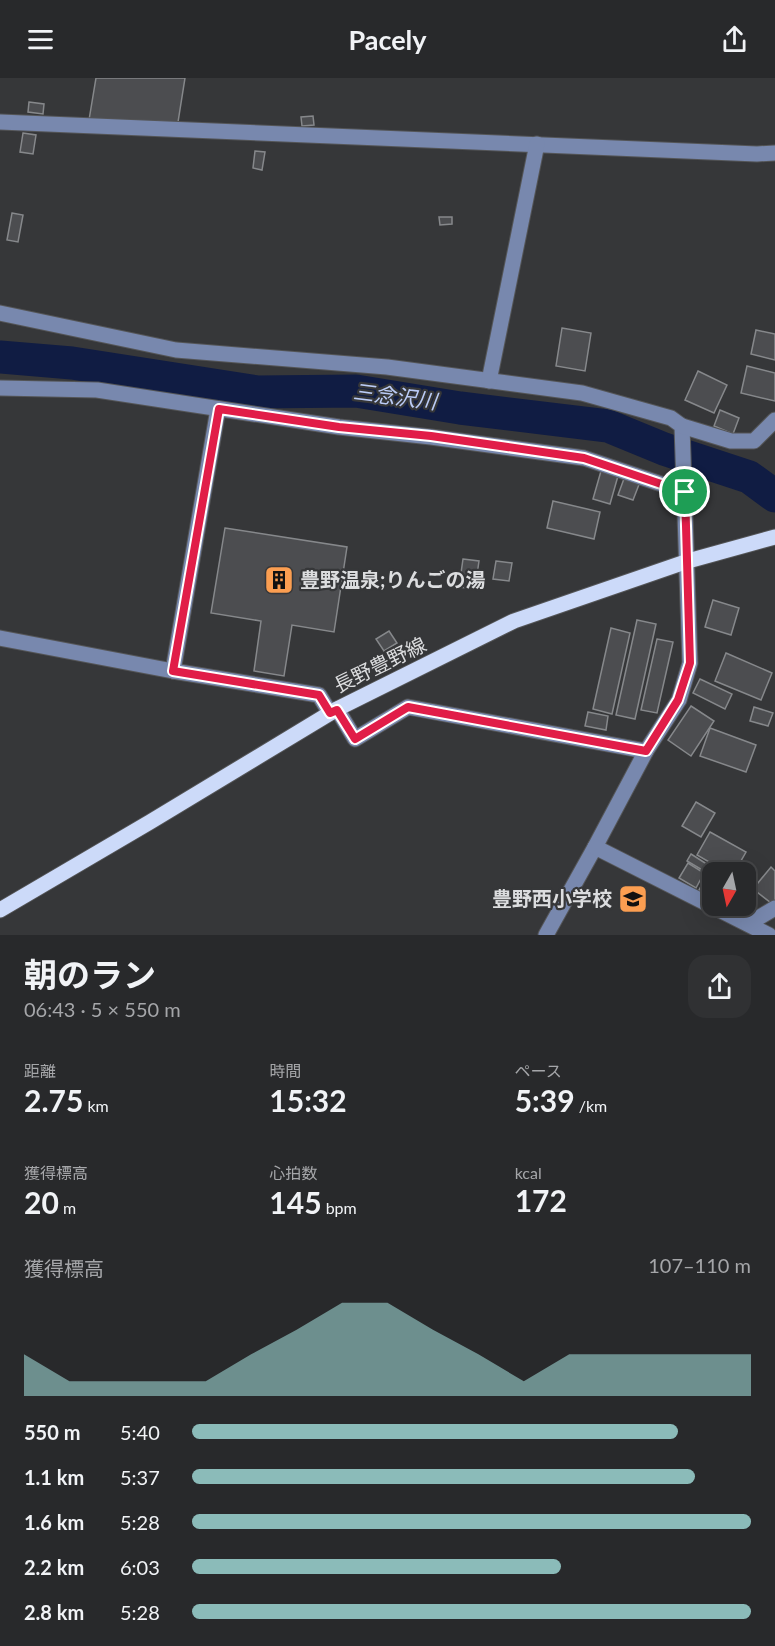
<!DOCTYPE html>
<html lang="ja">
<head>
<meta charset="utf-8">
<style>
	:root { --surface:#28292b; --page:#303133; --text:#f1f3f6; --muted:#a5a6a9; --line:#444547; --accent:#8bbbb9 }
	body { margin:0; font-family:Lato,"Noto Sans JP",sans-serif; background:var(--page); color:var(--text); height:100vh; display:flex; flex-direction:column; font-size:22px; white-space:nowrap }
	* { box-sizing:border-box; margin:0 }
	p { font-size:20px; color:var(--muted) }
	.icon { flex:none; width:33px; height:33px; fill:none; stroke:currentColor; stroke-width:2; stroke-linecap:round; stroke-linejoin:round }
	.map { position:relative; height:857px; overflow:hidden }
	.details { display:flex; flex-direction:column; background:var(--surface); flex:1 }
	.details>* { flex:none }
	.needle { width:39px; rotate:189deg }
	.tools { position:absolute; left:702px; top:784px; display:grid; gap:12px }
	.tools a { display:grid; place-items:center; width:54px; height:54px; border-radius:12px; background:var(--surface); box-shadow:0 6px 24px #0002,0 0 0 2px var(--line); font-size:30px }
	.pin { position:absolute; display:grid; place-items:center; width:51px; height:51px; color:#fff; margin:-26px; border:3px solid #fff; border-radius:50%; box-shadow:0 2px 6px #0007 }
	.round { display:grid; place-items:center; flex:none; width:63px; height:63px; border-radius:18px; background:var(--page) }
	.overview { display:flex; align-items:center; justify-content:space-between; height:102px; padding:0 24px }
	h1 { font-size:33px; font-weight:700; line-height:45px }
	.stats { display:grid; grid-template-columns:repeat(3,1fr); gap:9px; height:102px; padding:6px 24px }
	.stats div { display:grid; align-content:center }
	.stats b { font-size:30px; font-weight:700 }
	.stats small { font-size:16px; font-weight:400 }
	.stats p { font-size:16px }
	.chart { height:168px; padding:12px 24px }
	.chart p { display:flex; justify-content:space-between }
	.chart svg { width:100%; height:108px; margin-top:6px; fill:var(--accent); opacity:.7 }
	ul { padding:0 24px; list-style:none; font-size:20px }
	li { display:grid; grid-template-columns:96px 72px 1fr; align-items:center; height:45px }
	li i { height:15px; border-radius:8px; background:var(--accent) }
	header { display:flex; justify-content:space-between; align-items:center; height:78px; padding:0 24px; background:var(--surface); font-size:27px; font-weight:700 }
	.map>svg:first-child { display:block }
	.lines { fill:none; stroke-linecap:round; stroke-linejoin:round }
	.river { stroke:#101c43; stroke-width:33 }
	.building { fill:#4c4d50; stroke:#86888b; stroke-width:1.5 }
	.minor-casing { stroke:#545557; stroke-width:17 }
	.major-casing { stroke:#545557; stroke-width:17 }
	.minor { stroke:#7888ae; stroke-width:15 }
	.major { stroke:#ccdaf9; stroke-width:15 }
	.route-casing { stroke:#fff; stroke-width:12 }
	.route { stroke:#e11d48; stroke-width:8 }
	.labels { text-anchor:middle; stroke-width:4.5; stroke-linejoin:round; paint-order:stroke }
	.poi-label { font-size:20px; font-weight:bold; fill:#dcdddf; stroke:#363739; text-anchor:start }
	.street-label { font-size:20px; fill:#dcdddf; stroke:#363739 }
	.water-label { font-size:21px; font-style:italic; fill:#bbccf7; stroke:#363739 }
</style>
</head>
<body>
<header><svg class="icon" aria-label="menu" viewBox="0 0 24 24"><path d="M4 6h16M4 12h16M4 18h16"/></svg>Pacely<svg class="icon" aria-label="share" viewBox="0 0 24 24"><path d="M12 15V3M7 8l5-5 5 5M5 13v7h14v-7"/></svg></header>
<div class="map">
<svg width="775" height="857" viewBox="0 0 775 857">
	<rect width="100%" height="100%" fill="#363739"/>
	<g class="lines">
		<!-- river -->
		<path class="river" d="M 0,279 L 72,285 L 258,314 L 356,313 L 460,330 L 608,348 L 664,371 L 749,399 L 775,418"/>
	</g>
	<!-- building -->
	<g class="building">
		<path d="M 96,0 L 185,0 L 178,44 L 89,42 Z"/>
		<path d="M 29,24 L 44,26 L 43,36 L 28,34 Z"/>
		<path d="M 313,38 L 314,47 L 302,48 L 301,39 Z"/>
		<path d="M 23,55 L 36,57 L 33,76 L 20,74 Z"/>
		<path d="M 255,73 L 265,74 L 262,92 L 253,90 Z"/>
		<path d="M 12,135 L 23,137 L 18,164 L 7,162 Z"/>
		<path d="M 439,139 L 452,139 L 452,146 L 440,147 Z"/>
		<path d="M 562,250 L 591,255 L 585,293 L 556,288 Z"/>
		<path d="M 756,252 L 775,256 L 775,282 L 751,276 Z"/>
		<path d="M 747,288 L 775,295 L 775,323 L 741,315 Z"/>
		<path d="M 698,293 L 727,307 L 714,335 L 685,322 Z"/>
		<path d="M 720,332 L 739,340 L 733,356 L 714,348 Z"/>
		<path d="M 601,393 L 618,398 L 610,426 L 593,421 Z"/>
		<path d="M 625,398 L 640,404 L 633,422 L 618,417 Z"/>
		<path d="M 553,423 L 600,434 L 594,461 L 547,450 Z"/>
		<path d="M 225,450 L 347,469 L 334,554 L 292,547 L 284,598 L 254,593 L 261,543 L 211,535 Z"/>
		<path d="M 463,481 L 479,483 L 475,511 L 459,509 Z"/>
		<path d="M 496,483 L 512,485 L 509,503 L 493,501 Z"/>
		<path d="M 713,522 L 739,530 L 731,557 L 705,549 Z"/>
		<path d="M 637,542 L 656,546 L 635,641 L 616,637 Z"/>
		<path d="M 611,550 L 630,555 L 612,636 L 593,631 Z"/>
		<path d="M 389,553 L 397,565 L 384,573 L 376,561 Z"/>
		<path d="M 657,561 L 673,564 L 657,635 L 641,632 Z"/>
		<path d="M 726,575 L 772,595 L 761,622 L 715,603 Z"/>
		<path d="M 700,601 L 732,616 L 725,631 L 693,615 Z"/>
		<path d="M 691,628 L 714,643 L 691,678 L 668,662 Z"/>
		<path d="M 754,629 L 773,635 L 768,648 L 750,643 Z"/>
		<path d="M 588,634 L 608,638 L 606,652 L 585,648 Z"/>
		<path d="M 710,650 L 756,667 L 746,694 L 700,678 Z"/>
		<path d="M 696,724 L 715,735 L 701,759 L 682,748 Z"/>
		<path d="M 710,754 L 746,774 L 734,795 L 728,795 L 697,777 Z"/>
		<path d="M 691,776 L 713,790 L 709,796 L 687,783 Z"/>
		<path d="M 688,785 L 704,795 L 696,810 L 679,800 Z"/>
		<path d="M 771,789 L 775,793 L 775,828 L 753,811 Z"/>
		<path d="M 706,799 L 712,802 L 711,819 L 699,812 Z"/>
	</g>
	<g class="lines">
		<!-- minor casing -->
		<g class="minor-casing">
			<g id="minor">
				<path d="M 0,44 L 757,76 L 775,75"/>
				<path d="M 0,235 L 176,272 L 387,289 L 582,315 L 671,340 L 682,348 L 690,585 L 679,622 L 646,673 L 595,769 L 546,857"/>
				<path d="M 489,303 L 537,66"/>
				<path d="M 0,310 L 97,312 L 339,349 L 431,359 L 584,380 L 685,414"/>
				<path d="M 682,348 L 731,363 L 754,363 L 775,342"/>
				<path d="M 0,560 L 173,593 L 319,617 L 330,635"/>
				<path d="M 173,593 L 218,331"/>
				<path d="M 337,631 L 355,661 L 408,629 L 646,673"/>
				<path d="M 595,769 L 769,857"/>
				<path d="M 748,846 L 775,830"/>
			</g>
		</g>
		<!-- major casing -->
		<g class="major-casing">
			<path id="major" d="M 0,832 L 150,744 L 337,631 L 514,543 L 688,483 L 775,459"/>
		</g>
		<!-- minor -->
		<use href="#minor" class="minor"/>
		<!-- major -->
		<use href="#major" class="major"/>
	</g>
	<g class="lines">
		<!-- route casing -->
		<g class="route-casing">
			<path id="route" d="M 219,331 L 339,349 L 431,358 L 584,380 L 685,414 L 690,585 L 678,622 L 646,673 L 408,629 L 355,661 L 337,632 L 330,635 L 319,617 L 173,593 Z"/>
		</g>
		<!-- route -->
		<use href="#route" class="route"/>
	</g>
	<!-- icons -->
	<defs>
		<g id="building-square" transform="scale(1.5)"><rect x="-9" y="-9" width="18" height="18" rx="4" fill="#fb9e51" stroke="#363739"/><path d="M-4-6H4V6H1V3H-1V6H-4ZM-2.5-4.3h1.7v1.8h-1.7ZM.8-4.3h1.7v1.8H.8ZM-2.5-1h1.7V.8h-1.7ZM.8-1h1.7V.8H.8Z" fill="#111"/></g>
		<g id="school-square" transform="scale(1.5)"><rect x="-9" y="-9" width="18" height="18" rx="4" fill="#fb9e51" stroke="#363739"/><path d="M0-5L7-2L0 1L-7-2ZM-4 1L0 2.5L4 1V4Q0 6-4 4Z" fill="#111"/></g>
	</defs>
	<g fill-rule="evenodd">
		<use href="#building-square" x="279" y="502"/>
		<use href="#school-square" x="633" y="821"/>
	</g>
	<g class="labels">
		<!-- poi labels -->
		<g class="poi-label">
			<text x="300" y="509">豊野温泉;りんごの湯</text>
			<text x="612" y="828" text-anchor="end">豊野西小学校</text>
		</g>
		<!-- street labels -->
		<g class="street-label">
			<text transform="translate(380 587) rotate(-26)" y="7">長野豊野線</text>
		</g>
		<!-- water labels -->
		<g class="water-label">
			<text transform="translate(395 319) rotate(7)" y="7">三念沢川</text>
		</g>
	</g>
</svg>
<div class="tools">
<a><svg class="needle" viewBox="-14 -14 28 28"><path d="M0-13l5 13h-10z" fill="#e53935"/><path d="M0 13l5-13h-10z" fill="#a5a6a9"/></svg></a>
</div>
<div class="pin" style="left:685px;top:414px;background:#1e9e55"><svg class="icon" aria-label="arrive" viewBox="0 0 24 24"><path d="M6 21V4h12l-3 4 3 4H6"/></svg></div>
</div>
<section class="details">
<div class="overview"><div><h1>朝のラン</h1><p>06:43 · 5 × 550 m</p></div><a class="round"><svg class="icon" aria-label="share" viewBox="0 0 24 24"><path d="M12 15V3M7 8l5-5 5 5M5 13v7h14v-7"/></svg></a></div>
<div class="stats">
<div><p>距離</p><b>2.75<small> km</small></b></div>
<div><p>時間</p><b>15:32</b></div>
<div><p>ペース</p><b>5:39<small> /km</small></b></div>
</div>
<div class="stats">
<div><p>獲得標高</p><b>20<small> m</small></b></div>
<div><p>心拍数</p><b>145<small> bpm</small></b></div>
<div><p>kcal</p><b>172</b></div>
</div>
<div class="chart"><p><span>獲得標高</span>107–110 m</p>
<svg viewBox="0 0 160 44" preserveAspectRatio="none"><path d="M0 44V27L10 38L20 38L30 38L40 38L50 27L60 17L70 6L80 6L90 17L100 27L110 38L120 27L130 27L140 27L150 27L160 27V44z"/></svg>
</div>
<ul>
<li><b>550 m</b>5:40<i style="width:87%"></i></li>
<li><b>1.1 km</b>5:37<i style="width:90%"></i></li>
<li><b>1.6 km</b>5:28<i style="width:100%"></i></li>
<li><b>2.2 km</b>6:03<i style="width:66%"></i></li>
<li><b>2.8 km</b>5:28<i style="width:100%"></i></li>
</ul>
</section>
</body>
</html>
